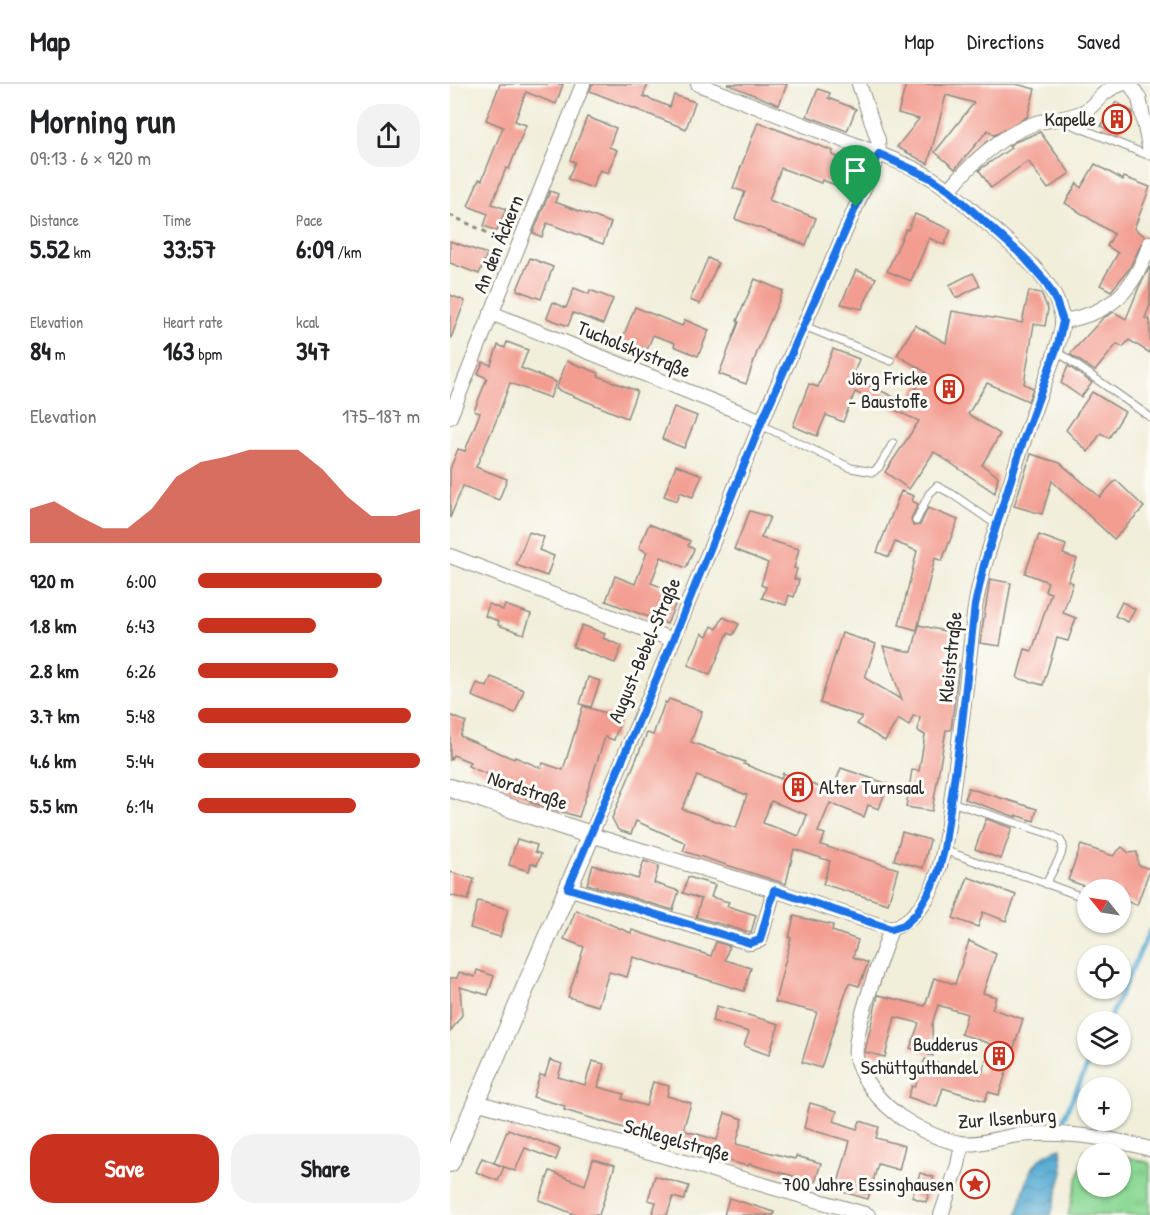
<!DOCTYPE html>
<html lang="en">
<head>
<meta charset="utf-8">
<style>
	:root { --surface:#fff; --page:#f2f2f2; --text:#202124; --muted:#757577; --line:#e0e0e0; --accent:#c8321e }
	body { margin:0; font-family:"Patrick Hand",sans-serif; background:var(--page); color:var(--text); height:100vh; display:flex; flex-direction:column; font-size:22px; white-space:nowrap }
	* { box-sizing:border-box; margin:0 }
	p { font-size:20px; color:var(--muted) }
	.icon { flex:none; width:33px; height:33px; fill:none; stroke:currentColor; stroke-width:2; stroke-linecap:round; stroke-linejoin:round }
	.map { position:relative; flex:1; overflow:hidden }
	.side { display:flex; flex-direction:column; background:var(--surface); width:450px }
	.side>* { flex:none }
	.needle { width:39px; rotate:300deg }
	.fabs { position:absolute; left:627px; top:795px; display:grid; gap:12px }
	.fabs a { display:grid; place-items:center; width:54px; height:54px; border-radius:50%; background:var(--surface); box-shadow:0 2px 4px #0004; font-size:30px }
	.pin { position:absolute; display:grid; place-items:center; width:51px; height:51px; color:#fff; margin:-62px -26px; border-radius:50% 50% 50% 0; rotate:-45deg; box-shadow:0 0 6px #0007 }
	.pin .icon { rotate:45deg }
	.round { display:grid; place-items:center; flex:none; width:63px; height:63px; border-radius:24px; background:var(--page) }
	.head { display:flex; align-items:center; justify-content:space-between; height:102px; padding:0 30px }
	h1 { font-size:33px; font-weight:800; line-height:45px }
	.metrics { display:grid; grid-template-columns:repeat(3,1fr); gap:9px; height:102px; padding:6px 30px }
	.metrics div { display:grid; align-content:center }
	.metrics b { font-size:26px; font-weight:800 }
	.metrics small { font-size:16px; font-weight:400 }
	.metrics p { font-size:16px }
	.chart { height:168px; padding:12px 30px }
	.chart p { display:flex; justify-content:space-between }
	.chart svg { width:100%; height:108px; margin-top:6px; fill:var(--accent); opacity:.7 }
	.button { display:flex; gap:12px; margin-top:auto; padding:12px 30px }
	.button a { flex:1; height:69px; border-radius:24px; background:var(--accent); color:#fff; font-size:24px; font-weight:800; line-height:69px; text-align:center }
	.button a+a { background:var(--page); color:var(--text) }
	ul { padding:0 30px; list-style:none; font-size:20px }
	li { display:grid; grid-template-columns:96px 72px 1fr; align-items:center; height:45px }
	li i { height:15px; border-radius:8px; background:var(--accent) }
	header { display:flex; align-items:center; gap:36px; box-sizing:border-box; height:84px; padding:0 30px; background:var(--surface); border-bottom:2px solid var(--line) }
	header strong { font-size:28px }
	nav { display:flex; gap:33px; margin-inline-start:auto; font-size:21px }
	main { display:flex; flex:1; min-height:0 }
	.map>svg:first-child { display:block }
	.grass { fill:url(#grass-tufts); stroke:#5c8260; stroke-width:1.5 }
	.water { fill:url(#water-waves); stroke:#426c80; stroke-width:1.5 }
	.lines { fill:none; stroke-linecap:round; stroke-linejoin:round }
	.stream { stroke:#59acd4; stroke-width:4.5 }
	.building { fill:#f39c90; fill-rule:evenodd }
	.service-casing { stroke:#8e8c82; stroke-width:9 }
	.minor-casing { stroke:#8e8c82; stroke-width:16 }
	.tertiary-casing { stroke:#8e8c82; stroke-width:20 }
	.path { stroke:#8e8c82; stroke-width:3; stroke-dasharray:4.5 4.5; stroke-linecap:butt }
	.service { stroke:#fff; stroke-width:7 }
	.minor { stroke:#fff; stroke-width:14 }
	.tertiary { stroke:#fff; stroke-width:18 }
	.route-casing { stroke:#fff; stroke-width:12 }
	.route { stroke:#1a73e8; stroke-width:8 }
	.labels { text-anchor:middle; stroke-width:6; stroke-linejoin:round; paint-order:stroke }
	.poi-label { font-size:20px; fill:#2b2b2b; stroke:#fdfcf7; text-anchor:end }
	.street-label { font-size:20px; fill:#2b2b2b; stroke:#fdfcf7 }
</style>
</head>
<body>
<header>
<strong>Map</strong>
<nav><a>Map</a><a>Directions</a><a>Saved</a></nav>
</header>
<main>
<section class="side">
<div class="head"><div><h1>Morning run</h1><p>09:13 · 6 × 920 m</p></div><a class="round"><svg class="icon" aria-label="share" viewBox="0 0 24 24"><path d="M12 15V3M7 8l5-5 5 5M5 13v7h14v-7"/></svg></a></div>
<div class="metrics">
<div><p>Distance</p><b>5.52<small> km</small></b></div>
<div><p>Time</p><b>33:57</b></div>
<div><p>Pace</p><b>6:09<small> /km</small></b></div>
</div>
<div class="metrics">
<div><p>Elevation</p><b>84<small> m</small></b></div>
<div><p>Heart rate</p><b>163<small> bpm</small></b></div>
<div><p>kcal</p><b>347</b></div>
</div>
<div class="chart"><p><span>Elevation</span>175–187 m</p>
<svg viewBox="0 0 160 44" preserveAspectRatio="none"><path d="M0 44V30L10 27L20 33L30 38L40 38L50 30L60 17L70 11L80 9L90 6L100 6L110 6L120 14L130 25L140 33L150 33L160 30V44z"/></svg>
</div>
<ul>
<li><b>920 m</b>6:00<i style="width:83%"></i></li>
<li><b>1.8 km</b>6:43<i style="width:53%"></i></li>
<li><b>2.8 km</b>6:26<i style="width:63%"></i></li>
<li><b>3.7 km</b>5:48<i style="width:96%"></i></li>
<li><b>4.6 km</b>5:44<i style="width:100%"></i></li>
<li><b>5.5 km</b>6:14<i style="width:71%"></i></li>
</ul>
<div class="button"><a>Save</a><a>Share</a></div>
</section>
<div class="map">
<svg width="700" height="1131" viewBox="0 0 700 1131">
	<defs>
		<pattern id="grass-tufts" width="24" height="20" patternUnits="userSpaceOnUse" patternTransform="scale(1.5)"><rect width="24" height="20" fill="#8dd996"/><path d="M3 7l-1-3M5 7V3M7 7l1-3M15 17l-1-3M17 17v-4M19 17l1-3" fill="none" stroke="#7aba81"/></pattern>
		<pattern id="water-waves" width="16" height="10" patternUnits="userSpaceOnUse" patternTransform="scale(1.5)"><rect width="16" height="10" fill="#59acd4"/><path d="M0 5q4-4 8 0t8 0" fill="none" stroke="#4a8cac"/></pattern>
	</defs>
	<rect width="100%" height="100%" fill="#fdfcf7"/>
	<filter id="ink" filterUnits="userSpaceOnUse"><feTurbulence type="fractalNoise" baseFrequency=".0167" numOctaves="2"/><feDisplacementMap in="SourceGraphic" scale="12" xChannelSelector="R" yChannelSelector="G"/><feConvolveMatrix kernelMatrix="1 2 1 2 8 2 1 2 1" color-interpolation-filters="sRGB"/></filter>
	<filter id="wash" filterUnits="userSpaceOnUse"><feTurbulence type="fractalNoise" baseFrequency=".008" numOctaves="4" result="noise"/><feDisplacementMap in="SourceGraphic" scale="24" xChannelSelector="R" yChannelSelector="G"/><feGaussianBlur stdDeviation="1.35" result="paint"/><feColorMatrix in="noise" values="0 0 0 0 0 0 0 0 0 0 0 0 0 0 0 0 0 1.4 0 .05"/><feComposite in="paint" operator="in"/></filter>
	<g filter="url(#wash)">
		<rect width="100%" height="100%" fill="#f1eeda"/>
		<!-- grass -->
		<path class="grass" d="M 635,1066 L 663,1069 L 638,1070 L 638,1102 L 670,1102 L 671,1071 L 700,1079 L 700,1131 L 618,1131 Z"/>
		<!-- water -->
		<path class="water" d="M 611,1064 L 613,1088 L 601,1131 L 567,1131 C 576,1102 577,1072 611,1064 Z"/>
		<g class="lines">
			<!-- stream -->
			<g class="stream">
				<path d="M 658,938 L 700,846"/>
				<path d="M 613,1035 L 643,970"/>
			</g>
		</g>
		<g id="blocks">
			<!-- building -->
			<g class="building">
				<path d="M 50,0 L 113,0 L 106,20 L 76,8 L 65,37 L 76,41 L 59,85 L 56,84 L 42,120 L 56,125 L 47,147 L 34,142 L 38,130 L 18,122 L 29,95 L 32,96 L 53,43 L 36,36 Z"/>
				<path d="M 142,0 L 198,0 L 193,12 L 220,23 L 224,11 L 245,18 L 236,45 L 140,7 Z"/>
				<path d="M 277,0 L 337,0 L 329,21 Z"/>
				<path d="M 456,0 L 566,0 L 585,5 L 577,33 L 544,51 L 538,46 L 505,85 L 485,68 L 524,19 L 496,11 L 478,80 L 447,63 L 469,35 L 448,29 Z"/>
				<path d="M 368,5 L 380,9 L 378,14 L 406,25 L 397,47 L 357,32 Z"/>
				<path d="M 666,18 L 683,28 L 668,52 L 651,42 Z"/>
				<path d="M 137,33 L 166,44 L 159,63 L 167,66 L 158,89 L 150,86 L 142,104 L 118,95 L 125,78 L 120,76 Z"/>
				<path d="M 308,38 L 383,67 L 382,71 L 397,77 L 388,102 L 372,96 L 371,99 L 331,84 L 319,116 L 366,134 L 356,161 L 285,135 L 295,108 L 283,104 Z"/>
				<path d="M 590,48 L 620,89 L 598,105 L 578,77 L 541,104 L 529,86 L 561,64 L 559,62 L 565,58 Z"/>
				<path d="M 645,80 L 673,96 L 674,93 L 700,103 L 684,145 L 695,152 L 679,185 L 661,207 L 650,201 L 668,169 L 657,162 L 664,150 L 615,119 L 627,99 L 631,104 Z"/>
				<path d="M 100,107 L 108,110 L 105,118 L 161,139 L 153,160 L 97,139 L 92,153 L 83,149 Z"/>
				<path d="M 465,130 L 501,146 L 494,161 L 479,154 L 461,197 L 437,187 L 456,145 L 458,146 Z"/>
				<path d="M 0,157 L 37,170 L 29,190 L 0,179 Z"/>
				<path d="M 80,174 L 103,183 L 91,215 L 67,206 Z"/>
				<path d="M 258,174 L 268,179 L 250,220 L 240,216 Z"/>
				<path d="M 700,183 L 700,221 L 695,234 L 700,236 L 700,269 L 679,256 L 673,263 L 667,260 L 645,287 L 620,270 L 653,234 L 664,228 L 676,235 L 689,203 Z"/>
				<path d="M 406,186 L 426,194 L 412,225 L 391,220 Z"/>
				<path d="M 523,189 L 530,202 L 506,214 L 499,201 Z"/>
				<path d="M 305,195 L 333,207 L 307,268 L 296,300 L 269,290 L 289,238 L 287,237 Z"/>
				<path d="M 124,204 L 139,210 L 140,206 L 163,215 L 153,240 L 123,229 L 118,242 L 97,234 L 103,218 L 116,224 Z"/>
				<path d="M 579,207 L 591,209 L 598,225 L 595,242 L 584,240 L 574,300 L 583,304 L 578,317 L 537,299 L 518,330 L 550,350 L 532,381 L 548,392 L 545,409 L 484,368 L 459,405 L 435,388 L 469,337 L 405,308 L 393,338 L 376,331 L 367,352 L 343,342 L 359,300 L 368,303 L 383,265 L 409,275 L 404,289 L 431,300 L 429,306 L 457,319 L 476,288 L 447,271 L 465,241 L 496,259 L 502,227 L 572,239 Z"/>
				<path d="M 0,211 L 15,217 L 1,254 L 0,253 Z"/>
				<path d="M 185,223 L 232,242 L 235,236 L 259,246 L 248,272 L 224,262 L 225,259 L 203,251 L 197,266 L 172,256 Z"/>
				<path d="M 57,258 L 78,266 L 71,284 L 106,298 L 100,314 L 60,299 L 46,337 L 26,383 L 57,395 L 49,416 L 13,402 L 0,434 L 0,385 L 8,365 L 15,367 L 30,329 L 24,327 L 37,294 L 28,290 L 33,278 L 41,281 L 48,261 L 55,264 Z"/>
				<path d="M 117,277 L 149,289 L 148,292 L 187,307 L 177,334 L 106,305 Z"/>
				<path d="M 618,282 L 642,299 L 631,313 L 611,299 Z"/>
				<path d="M 642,308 L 675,328 L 659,354 L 651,349 L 638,368 L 616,346 Z"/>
				<path d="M 224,323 L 247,332 L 234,364 L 212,355 Z"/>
				<path d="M 581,370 L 610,379 L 650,413 L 666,396 L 694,423 L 664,455 L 602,397 L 592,430 L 564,422 Z"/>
				<path d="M 226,381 L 252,391 L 243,413 L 230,408 L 227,417 L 214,412 Z"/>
				<path d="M 451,407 L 464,412 L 462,417 L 468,420 L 461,435 L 463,442 L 470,441 L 478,424 L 508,436 L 492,477 L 485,474 L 467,546 L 449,541 L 467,467 L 445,458 L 439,473 L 427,468 Z"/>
				<path d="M 300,427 L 320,433 L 311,454 L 349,465 L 344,484 L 347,485 L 344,495 L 349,496 L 344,513 L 339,511 L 336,521 L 312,514 L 316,503 L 311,501 L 318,479 L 284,465 Z"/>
				<path d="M 199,440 L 240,457 L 238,462 L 244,465 L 236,484 L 211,473 L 201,499 L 222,507 L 220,513 L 227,516 L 217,540 L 156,517 L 165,492 L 185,500 L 197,468 L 189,464 Z"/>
				<path d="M 79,448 L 94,453 L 89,466 L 104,472 L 97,492 L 66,481 Z"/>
				<path d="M 589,451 L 616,461 L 613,470 L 627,475 L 618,497 L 623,499 L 613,529 L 626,534 L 618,557 L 607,554 L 593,601 L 567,594 L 575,565 L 582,567 L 601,509 L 595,507 L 598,498 L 575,489 Z"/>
				<path d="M 540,495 L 561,499 L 550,562 L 530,559 Z"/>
				<path d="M 672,518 L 685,525 L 678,538 L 665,532 Z"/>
				<path d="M 39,520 L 53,526 L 55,521 L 81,530 L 74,550 L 48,541 L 49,537 L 35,532 Z"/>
				<path d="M 273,533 L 289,540 L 283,551 L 278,549 L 260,591 L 238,581 L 252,549 L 257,552 L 262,542 L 267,545 Z"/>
				<path d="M 132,541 L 155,550 L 153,554 L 172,562 L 165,579 L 123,563 Z"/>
				<path d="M 469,541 L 503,549 L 496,577 L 509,580 L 501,646 L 496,646 L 482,727 L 456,723 L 462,686 L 469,687 L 475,651 L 468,647 L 470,633 L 463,632 L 459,642 L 448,635 L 435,657 L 407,640 L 412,633 L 370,619 L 392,549 L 426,560 L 415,594 L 452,616 L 433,562 L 462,568 Z"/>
				<path d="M 41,593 L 74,606 L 65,629 L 22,612 L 27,599 L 37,603 Z"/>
				<path d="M 138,593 L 150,597 L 141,623 L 130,620 Z"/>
				<path d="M 219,615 L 252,627 L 241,658 L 295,678 L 294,680 L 331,695 L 333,689 L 382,708 L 391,684 L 438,700 L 429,725 L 418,721 L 414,733 L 380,719 L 368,748 L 375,750 L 371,761 L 448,785 L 438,820 L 373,800 L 380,777 L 344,765 L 336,800 L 233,767 L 236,759 L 186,737 L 181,750 L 168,746 L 162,734 L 197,649 L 203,651 L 215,618 L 217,619 ZM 247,692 L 297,711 L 286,744 L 232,725 ZM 321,717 L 357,731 L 349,752 L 313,739 Z"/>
				<path d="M 133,622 L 171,634 L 164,656 L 155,653 L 129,733 L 80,718 L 81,716 L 52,703 L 55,698 L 18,682 L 20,678 L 3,671 L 0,677 L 0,631 L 16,638 L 10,652 L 64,675 L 65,673 L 91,684 L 93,679 L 113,686 Z"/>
				<path d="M 518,704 L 587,725 L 584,737 L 566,731 L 566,733 L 515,715 Z"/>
				<path d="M 536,735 L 562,744 L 551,775 L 525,765 Z"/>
				<path d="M 452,748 L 480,756 L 473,784 L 444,776 Z"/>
				<path d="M 67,755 L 87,761 L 85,768 L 91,770 L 87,781 L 81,779 L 79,787 L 59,781 Z"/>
				<path d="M 631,761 L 663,772 L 672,763 L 679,769 L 687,768 L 688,781 L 700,785 L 687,821 L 670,815 L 670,806 L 645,806 L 618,796 Z"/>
				<path d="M 194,777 L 209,782 L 204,799 L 229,807 L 223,826 L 137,800 L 143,781 L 188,795 Z"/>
				<path d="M 0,788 L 24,795 L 18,816 L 0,811 Z"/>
				<path d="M 238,793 L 265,801 L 261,813 L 279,818 L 277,822 L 306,831 L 301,849 L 246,833 L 251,815 L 233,809 Z"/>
				<path d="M 518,793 L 566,811 L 556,837 L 533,828 L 528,843 L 503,834 Z"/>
				<path d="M 28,817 L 58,825 L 50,853 L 20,844 Z"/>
				<path d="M 126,826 L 181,849 L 182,846 L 261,872 L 266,858 L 279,862 L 275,876 L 301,884 L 294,907 L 183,873 L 177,893 L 159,888 L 148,922 L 118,913 L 134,863 L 114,855 Z"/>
				<path d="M 344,832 L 383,841 L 382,847 L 408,856 L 403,873 L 418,879 L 409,902 L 399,899 L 371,984 L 352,978 L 367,928 L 325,918 L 341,854 L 339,854 Z"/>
				<path d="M 519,857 L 546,870 L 533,909 L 546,913 L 542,925 L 573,935 L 549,1011 L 538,1008 L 535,1017 L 493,1004 L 487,1023 L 458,1013 L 462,1002 L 465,1003 L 475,975 L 518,990 L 520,985 L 532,989 L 541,960 L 511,950 L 517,930 L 488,921 L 482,940 L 483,972 L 460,964 L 469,939 L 445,933 L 435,973 L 415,968 L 415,967 L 428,911 L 475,922 L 484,894 L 505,900 Z"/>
				<path d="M 27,886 L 44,892 L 38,911 L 10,903 L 12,931 L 0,948 L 0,894 L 7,894 L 9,888 L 25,893 Z"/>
				<path d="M 267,922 L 329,940 L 319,971 L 294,962 L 299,948 L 262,937 Z"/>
				<path d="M 100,976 L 112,980 L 108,993 L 135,1001 L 142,977 L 154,980 L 148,1003 L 174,1010 L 172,1015 L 196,1022 L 203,998 L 219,1002 L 217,1012 L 241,1019 L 233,1046 L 267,1056 L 275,1029 L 293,1035 L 286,1060 L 345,1075 L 346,1072 L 371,1079 L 365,1098 L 299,1080 L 298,1082 L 243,1068 L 244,1065 L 114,1026 L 115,1022 L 83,1013 L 90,991 L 95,992 Z"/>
				<path d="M 360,1019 L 387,1027 L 384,1037 L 407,1045 L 410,1037 L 429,1043 L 426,1054 L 455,1062 L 449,1086 L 428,1080 L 418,1115 L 386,1106 L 400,1057 L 354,1044 Z"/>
				<path d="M 58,1045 L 110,1065 L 106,1076 L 75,1064 L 65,1087 L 44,1079 Z"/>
				<path d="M 32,1074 L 54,1083 L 48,1097 L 26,1088 Z"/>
				<path d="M 143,1075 L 165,1081 L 149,1131 L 126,1131 L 89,1116 L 100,1087 L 135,1101 Z"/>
				<path d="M 470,1089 L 484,1093 L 476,1118 L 462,1113 Z"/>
				<path d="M 205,1092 L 239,1102 L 234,1116 L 223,1113 L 217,1131 L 202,1131 L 206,1118 L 198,1116 Z"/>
				<path d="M 279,1114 L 324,1128 L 324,1131 L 274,1131 Z"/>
			</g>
		</g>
	</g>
	<g filter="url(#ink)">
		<use href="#blocks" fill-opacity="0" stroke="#8e8c82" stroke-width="1.5"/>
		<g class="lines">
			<!-- service casing -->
			<g class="service-casing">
				<g id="service">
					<path d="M 613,37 L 700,72"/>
					<path d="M 354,242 L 441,277"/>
					<path d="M 605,266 L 700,333"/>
					<path d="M 311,341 L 401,384 L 423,388 L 429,383 L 443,359"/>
					<path d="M 466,437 L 479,410 L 487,402 L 502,410 L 547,441"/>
					<path d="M 501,718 L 600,750 L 610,756 L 613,761 L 611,771 L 596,800"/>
					<path d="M 494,766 L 549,786 L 576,792 L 638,815"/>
				</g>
			</g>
			<!-- minor casing -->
			<g class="minor-casing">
				<g id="minor">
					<path d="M 248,0 L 429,70 C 447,77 466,84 483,95 C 501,106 516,121 532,135 C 560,160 608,196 612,236 C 614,253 593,300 587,318 C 573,357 561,396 549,435 C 539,466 528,498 524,531 C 518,589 511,646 503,703 C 499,731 497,760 488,788 C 481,812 466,836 441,845 L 324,806 L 141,751 L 223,556 L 312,337 L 429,70 L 428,56 L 409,0"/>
					<path d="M 680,0 L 689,14 L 700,67"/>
					<path d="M 499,106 C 522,78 550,51 586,39 C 600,35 617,35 631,29 C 644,24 648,12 659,6 C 663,3 667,2 672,0"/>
					<path d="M 41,229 L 312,337"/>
					<path d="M 613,237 C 662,229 684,206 700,159"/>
					<path d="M 0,333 L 133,0"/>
					<path d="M 0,472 L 223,556"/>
					<path d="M 118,804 L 300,859 L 310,856 L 324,806"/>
					<path d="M 441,845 C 432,871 402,949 406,973 C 411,997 432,1020 452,1034 C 469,1045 489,1056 510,1059 C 529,1062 550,1053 569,1051 C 614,1047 657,1053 700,1065"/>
					<path d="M 26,1018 L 418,1131"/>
					<path d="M 491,1131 L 508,1081 L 512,1060"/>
				</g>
			</g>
			<!-- tertiary casing -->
			<g class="tertiary-casing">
				<path id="tertiary" d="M 0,704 L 141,751 L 0,1079"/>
			</g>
			<!-- path -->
			<path class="path" d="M 0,131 L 55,157"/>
			<!-- service -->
			<use href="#service" class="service"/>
			<!-- minor -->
			<use href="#minor" class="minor"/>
			<!-- tertiary -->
			<use href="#tertiary" class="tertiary"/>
		</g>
	</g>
	<g class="lines" filter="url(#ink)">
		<!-- route casing -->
		<g class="route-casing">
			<path id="route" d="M 429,70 L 481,94 L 499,106 L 573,172 L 595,197 L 606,217 L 613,237 L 608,260 L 572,360 L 534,481 L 525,521 L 511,648 L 494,766 L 488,789 L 478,810 L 466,830 L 454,841 L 441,845 L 324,806 L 310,856 L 300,859 L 118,804 L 223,556 L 312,337 Z"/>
		</g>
		<!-- route -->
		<use href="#route" class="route"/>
	</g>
	<!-- icons -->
	<defs>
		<g id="building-ring" transform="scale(1.5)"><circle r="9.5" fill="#fdfcf7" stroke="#c8321e" stroke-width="1.5"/><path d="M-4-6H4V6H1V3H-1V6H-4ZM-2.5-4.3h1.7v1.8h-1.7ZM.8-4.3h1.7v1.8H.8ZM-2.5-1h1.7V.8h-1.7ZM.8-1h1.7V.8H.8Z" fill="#c8321e"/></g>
		<g id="sight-ring" transform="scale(1.5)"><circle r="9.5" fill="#fdfcf7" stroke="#c8321e" stroke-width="1.5"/><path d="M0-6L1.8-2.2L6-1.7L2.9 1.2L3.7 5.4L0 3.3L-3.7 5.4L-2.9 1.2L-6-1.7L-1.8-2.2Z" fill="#c8321e"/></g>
	</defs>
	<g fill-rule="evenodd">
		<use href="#building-ring" x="667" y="35"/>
		<use href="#building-ring" x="499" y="305"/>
		<use href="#building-ring" x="348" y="703"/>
		<use href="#building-ring" x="549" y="972"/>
		<use href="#sight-ring" x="525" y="1100"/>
	</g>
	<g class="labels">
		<!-- poi labels -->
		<g class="poi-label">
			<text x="646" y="42">Kapelle</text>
			<text x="478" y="301">Jörg Fricke<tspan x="478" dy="23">- Baustoffe</tspan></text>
			<text x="369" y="710" text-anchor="start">Alter Turnsaal</text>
			<text x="528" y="967">Budderus<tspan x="528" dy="23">Schüttguthandel</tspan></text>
			<text x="504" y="1107">700 Jahre Essinghausen</text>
		</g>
		<!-- street labels -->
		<g class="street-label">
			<text transform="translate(48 160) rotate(-68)" y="7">An den Äckern</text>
			<text transform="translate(184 265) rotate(22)" y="7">Tucholskystraße</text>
			<text transform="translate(194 566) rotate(-67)" y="7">August-Bebel-Straße</text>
			<text transform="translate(500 573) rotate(-84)" y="7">Kleiststraße</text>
			<text transform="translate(78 706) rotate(19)" y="7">Nordstraße</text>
			<text transform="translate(557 1034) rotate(-4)" y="7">Zur Ilsenburg</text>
			<text transform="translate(227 1056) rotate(16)" y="7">Schlegelstraße</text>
		</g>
	</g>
</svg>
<div class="fabs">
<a><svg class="needle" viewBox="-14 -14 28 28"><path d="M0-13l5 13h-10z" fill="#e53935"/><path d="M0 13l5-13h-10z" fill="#757577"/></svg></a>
<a><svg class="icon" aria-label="locate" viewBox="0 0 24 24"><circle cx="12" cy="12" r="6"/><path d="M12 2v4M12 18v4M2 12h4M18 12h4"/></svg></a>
<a><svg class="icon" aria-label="layers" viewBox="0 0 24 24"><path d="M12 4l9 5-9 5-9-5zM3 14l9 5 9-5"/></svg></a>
<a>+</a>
<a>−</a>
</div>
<div class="pin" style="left:406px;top:123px;background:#1e9e55"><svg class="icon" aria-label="arrive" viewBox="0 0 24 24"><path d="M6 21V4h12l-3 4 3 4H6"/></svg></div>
</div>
</main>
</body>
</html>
